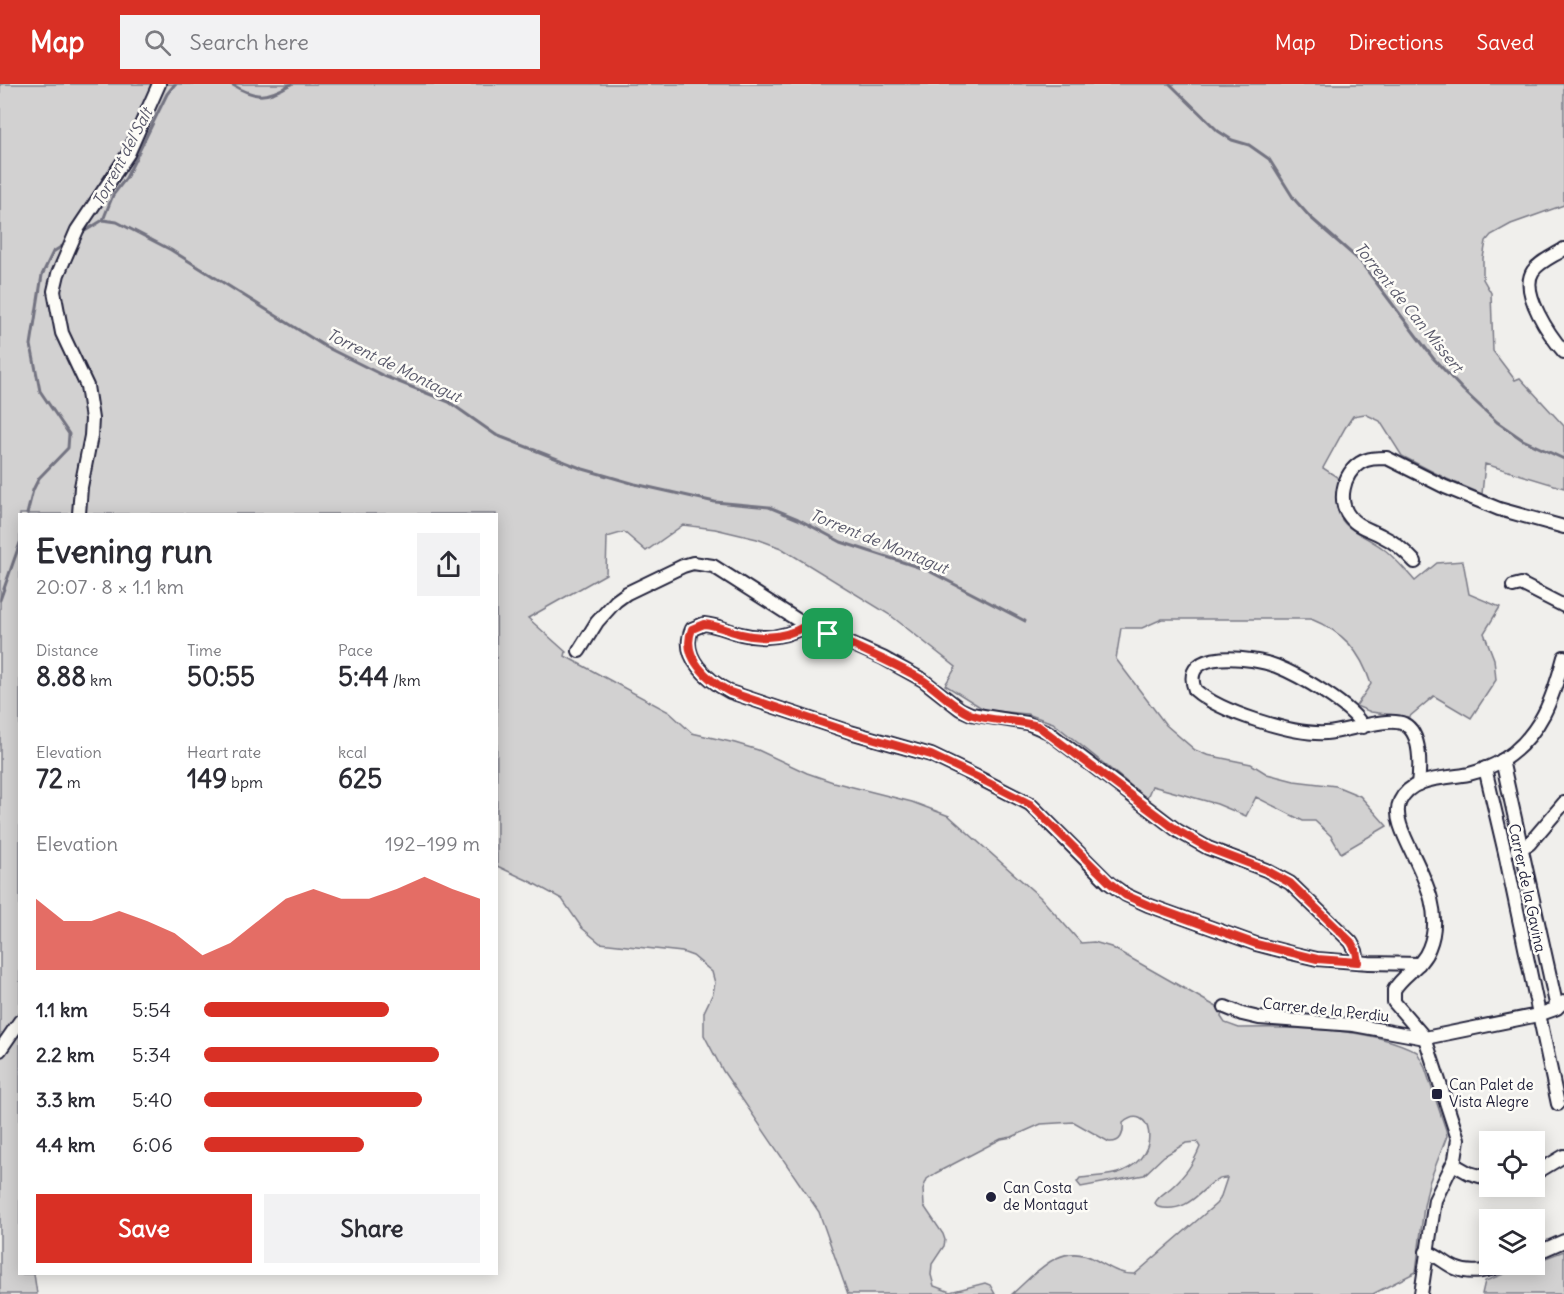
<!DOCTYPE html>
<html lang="en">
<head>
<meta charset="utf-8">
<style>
	:root { --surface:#fff; --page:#f2f2f3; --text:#2b2b33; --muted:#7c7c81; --accent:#d93025 }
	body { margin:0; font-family:Delius,sans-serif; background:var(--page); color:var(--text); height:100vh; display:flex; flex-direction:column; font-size:22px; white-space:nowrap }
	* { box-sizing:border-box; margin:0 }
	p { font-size:20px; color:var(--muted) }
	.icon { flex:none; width:33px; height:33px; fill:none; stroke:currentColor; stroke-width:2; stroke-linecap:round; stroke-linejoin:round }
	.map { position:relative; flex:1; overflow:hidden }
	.drawer { position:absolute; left:18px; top:429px; width:480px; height:762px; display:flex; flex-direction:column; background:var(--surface); border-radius:0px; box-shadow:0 3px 15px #0003 }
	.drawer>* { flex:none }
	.controls { position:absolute; left:1479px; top:1047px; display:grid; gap:12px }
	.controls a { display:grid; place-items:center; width:66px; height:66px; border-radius:0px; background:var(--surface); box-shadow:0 3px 15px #0003; font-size:30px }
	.pin { position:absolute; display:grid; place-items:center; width:51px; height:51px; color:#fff; margin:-26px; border-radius:12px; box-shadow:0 3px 9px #0006 }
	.round { display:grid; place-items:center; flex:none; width:63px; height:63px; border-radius:0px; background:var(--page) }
	.headline { display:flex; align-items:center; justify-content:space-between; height:102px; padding:0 18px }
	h1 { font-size:33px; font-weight:800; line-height:45px }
	.figures { display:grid; grid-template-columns:repeat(3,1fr); gap:9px; height:102px; padding:6px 18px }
	.figures div { display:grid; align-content:center }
	.figures b { font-size:26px; font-weight:800 }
	.figures small { font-size:16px; font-weight:400 }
	.figures p { font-size:16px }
	.chart { height:168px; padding:12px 18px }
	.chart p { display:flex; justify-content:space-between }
	.chart svg { width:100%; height:108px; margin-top:6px; fill:var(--accent); opacity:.7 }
	.action { display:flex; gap:12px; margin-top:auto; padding:12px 18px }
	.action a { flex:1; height:69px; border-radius:0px; background:var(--accent); color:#fff; font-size:24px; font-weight:800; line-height:69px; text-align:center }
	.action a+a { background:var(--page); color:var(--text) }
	ul { padding:0 18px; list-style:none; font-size:20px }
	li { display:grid; grid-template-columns:96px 72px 1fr; align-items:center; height:45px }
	li i { height:15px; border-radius:8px; background:var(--accent) }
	header { display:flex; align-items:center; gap:36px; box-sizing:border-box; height:84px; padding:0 30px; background:var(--accent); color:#fff }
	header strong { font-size:28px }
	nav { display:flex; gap:33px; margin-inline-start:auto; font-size:21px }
	.search { width:420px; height:54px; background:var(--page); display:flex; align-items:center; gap:15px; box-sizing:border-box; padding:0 21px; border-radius:0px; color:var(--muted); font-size:22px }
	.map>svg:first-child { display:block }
	.green { fill:#d2d1d1; stroke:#7a7a86; stroke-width:1.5 }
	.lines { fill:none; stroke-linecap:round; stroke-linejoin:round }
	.stream { stroke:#737381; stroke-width:3 }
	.minor-casing { stroke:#22223b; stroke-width:16 }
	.minor { stroke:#fdfcf7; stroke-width:12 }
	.route-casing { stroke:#fff; stroke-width:12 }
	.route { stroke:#d93025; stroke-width:8 }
	.poi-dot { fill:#22223b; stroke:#fdfcf7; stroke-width:2 }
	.labels { text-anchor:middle; stroke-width:5; stroke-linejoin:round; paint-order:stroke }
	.street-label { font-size:15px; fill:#22223b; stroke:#fdfcf7 }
	.poi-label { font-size:15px; fill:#22223b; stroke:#fdfcf7; text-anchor:start }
	.water-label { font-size:16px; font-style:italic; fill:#58586a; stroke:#fdfcf7 }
</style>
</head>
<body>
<header>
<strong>Map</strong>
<div class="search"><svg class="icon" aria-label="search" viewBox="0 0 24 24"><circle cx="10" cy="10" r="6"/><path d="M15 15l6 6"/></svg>Search here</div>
<nav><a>Map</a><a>Directions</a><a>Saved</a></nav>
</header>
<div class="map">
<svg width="1564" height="1210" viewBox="0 0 1564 1210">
	<rect width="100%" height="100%" fill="#f0efec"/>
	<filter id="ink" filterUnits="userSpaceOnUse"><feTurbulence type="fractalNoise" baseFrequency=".0167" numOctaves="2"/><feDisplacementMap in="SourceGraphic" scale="12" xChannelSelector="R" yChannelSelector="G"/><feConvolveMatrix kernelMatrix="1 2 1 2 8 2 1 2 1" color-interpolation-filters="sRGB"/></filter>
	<g filter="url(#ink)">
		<!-- green -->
		<g class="green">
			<path d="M 0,0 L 1564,0 L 1564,121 L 1511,140 L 1491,151 L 1486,157 L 1483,174 L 1483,195 L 1491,209 L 1493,267 L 1515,296 L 1520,294 L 1564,342 L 1564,404 L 1485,380 L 1482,410 L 1447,395 L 1402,372 L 1380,337 L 1365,330 L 1353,332 L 1345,344 L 1323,384 L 1340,395 C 1330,442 1347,441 1381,463 C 1394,472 1404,485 1415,497 L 1437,479 L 1463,477 L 1469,510 L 1500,523 L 1484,549 L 1494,575 L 1496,596 L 1471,634 L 1434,612 L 1409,633 L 1371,628 L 1356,622 L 1371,600 C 1360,566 1343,548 1311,535 L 1162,535 L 1142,544 L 1121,544 L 1116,575 L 1166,641 L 1195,666 L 1207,671 L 1251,680 L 1267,690 L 1294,697 L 1336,702 L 1360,712 L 1387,742 L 1341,769 L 1331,752 L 1315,737 L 1303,737 L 1256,713 L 1246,732 L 1217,720 L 1152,702 L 1146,716 L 1128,699 L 1053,639 L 1027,630 L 985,626 L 945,601 L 956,583 L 890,531 L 781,464 L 757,455 L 715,445 L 683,441 L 646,467 L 624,448 L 607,453 L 606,490 L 528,534 L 566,568 L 565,572 L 669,628 L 692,649 L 735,659 L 758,666 L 807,689 L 833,698 L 912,718 L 949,732 L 1040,813 L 1081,859 L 1094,858 L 1111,863 L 1222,926 L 1221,933 L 1225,939 L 1239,944 C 1290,943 1372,943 1417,968 L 1424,981 L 1446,1046 L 1447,1052 L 1429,1099 L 1424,1122 L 1416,1188 L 1373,1210 L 1012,1210 C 1036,1189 1061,1156 1096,1176 C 1109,1183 1120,1191 1135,1190 L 1216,1120 L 1220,1115 L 1227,1094 C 1205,1092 1195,1132 1158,1123 L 1155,1119 C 1159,1111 1167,1108 1173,1102 C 1186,1090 1193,1080 1200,1063 L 1197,1058 L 1186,1059 L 1164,1072 L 1144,1091 L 1081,1103 L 1077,1098 L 1080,1094 C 1094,1092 1110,1093 1123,1087 C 1165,1069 1149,1016 1123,1039 C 1124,1050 1121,1059 1109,1058 L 1074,1038 L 1041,1040 L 1012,1053 L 1001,1055 L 936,1089 L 927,1095 L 923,1105 L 924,1122 L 943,1150 L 945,1156 L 944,1162 L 932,1180 L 931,1191 L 934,1202 L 950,1208 L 985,1199 L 990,1201 L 995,1210 L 848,1210 L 819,1128 L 723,987 L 704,951 L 704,928 L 713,909 L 715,899 L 712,888 L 693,872 L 682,868 L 600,859 L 582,844 L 562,815 L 531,798 L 497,782 L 496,430 L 20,430 L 20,1190 L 34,1190 L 37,1210 L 0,1210 Z"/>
			<path d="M 1564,1167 L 1564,1210 L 1482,1210 L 1485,1197 L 1528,1181 L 1534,1180 L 1535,1178 Z"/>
		</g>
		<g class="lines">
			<!-- stream -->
			<g class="stream">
				<path d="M 231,0 C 256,15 266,15 291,0"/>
				<path d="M 1170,0 L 1218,47 L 1232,56 L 1249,61 L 1269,75 L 1294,115 L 1310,133 L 1360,177 L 1433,274 L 1463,306 L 1497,338 L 1523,356 L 1564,375"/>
				<path d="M 103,136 L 117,138 L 171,166 L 326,263 L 384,292 L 449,318 L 496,351 L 583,385 L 635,400 L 715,418 L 769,423 L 798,435 L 841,458 L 927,486 L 1025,537"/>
				<path d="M 80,150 L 103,136 L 113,111 L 126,94 L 167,10 L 175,0"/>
				<path d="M 27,430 L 33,406 L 39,394 L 68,364 L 69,350 L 40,307 L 31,261 L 42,191 L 53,168 L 67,159"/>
				<path d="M 0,516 L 20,459"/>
			</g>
			<!-- minor casing -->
			<g class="minor-casing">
				<g id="minor">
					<path d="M 1564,165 C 1554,172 1540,177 1533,187 C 1519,208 1551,253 1564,268"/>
					<path d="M 79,430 L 81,403 L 91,352 L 92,335 L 87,302 L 62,249 L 54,207 L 58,190 L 77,146 L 128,70 L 159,0"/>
					<path d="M 1415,478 C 1405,467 1395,458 1382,452 C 1372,446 1357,443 1350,433 C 1337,418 1343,390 1360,379 C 1368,374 1377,374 1387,374 L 1445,403 L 1499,425 L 1564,443"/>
					<path d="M 1513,502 L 1521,500 L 1564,522"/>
					<path d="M 807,541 C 787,553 764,556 741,550 C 729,547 717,541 704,540 L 692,545 C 679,573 709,597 730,608 L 850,648 L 931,671 L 977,693 L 1030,720 L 1109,799 L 1126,811 L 1148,821 L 1256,860 L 1291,869 L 1317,875 L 1369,879 L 1419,880"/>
					<path d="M 579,567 L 597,538 L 616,517 L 627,509 L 683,482 L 693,479 L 713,482 L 799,537 L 883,574 L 923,596 L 960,625 L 971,630 L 1027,639 L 1048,648 L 1178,747 L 1208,764 L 1266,786 L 1290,799 L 1351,858 L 1356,867 L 1358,878"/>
					<path d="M 1363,643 C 1353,622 1299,591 1276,582 C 1255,574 1178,562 1195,606 C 1220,628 1293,651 1326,649 C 1346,648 1387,632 1404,640 C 1422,649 1420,684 1418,700"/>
					<path d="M 1502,676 L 1557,924"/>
					<path d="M 1485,684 L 1505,769 L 1558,1020"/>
					<path d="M 1517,766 L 1529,760 L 1564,719"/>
					<path d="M 1225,923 L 1242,930 L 1259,934 L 1354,941 L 1425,954 L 1538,931 L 1555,925 L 1564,918"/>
					<path d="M 0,966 L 20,937"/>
					<path d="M 1453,1080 L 1469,1089 L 1490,1095"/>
					<path d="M 1534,1090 L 1564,1072"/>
					<path d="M 1426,1168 C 1439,1172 1444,1179 1455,1184 C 1473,1192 1489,1186 1506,1180"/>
					<path d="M 1534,1170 L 1564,1157"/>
					<path d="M 1421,1210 L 1435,1116 L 1455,1075 L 1458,1055 L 1425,954 L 1394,918 L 1394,906 C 1403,890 1422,883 1429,864 C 1453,807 1385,748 1400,717 C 1412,692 1446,695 1469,690 C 1481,687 1493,682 1503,676 C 1541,651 1553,614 1564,573"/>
				</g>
			</g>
			<!-- minor -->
			<use href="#minor" class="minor"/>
		</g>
	</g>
	<g class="lines" filter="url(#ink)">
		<!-- route casing -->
		<g class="route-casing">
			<path id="route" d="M 704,540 C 717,541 729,547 741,550 C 764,556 787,553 807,541 C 845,558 884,574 921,595 C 938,605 951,622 970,630 C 991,638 1016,635 1038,642 L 1178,747 L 1208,764 L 1266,786 L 1290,799 L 1351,858 L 1356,867 L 1358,878 L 1317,875 L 1256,860 L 1148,821 L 1125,811 L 1110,799 L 1030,720 L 977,693 L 931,671 L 850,648 L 730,608 C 709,597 680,573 692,545 Z"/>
		</g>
		<!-- route -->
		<use href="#route" class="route"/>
	</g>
	<!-- markers -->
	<g class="poi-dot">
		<rect x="1431" y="1004" width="12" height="12" rx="3"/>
		<circle cx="991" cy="1113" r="6"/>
	</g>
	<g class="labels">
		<!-- street labels -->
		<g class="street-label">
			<text transform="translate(1527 804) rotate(78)" y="5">Carrer de la Gavina</text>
			<text transform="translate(1326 926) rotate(6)" y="5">Carrer de la Perdiu</text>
		</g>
		<!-- poi labels -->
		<g class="poi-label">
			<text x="1449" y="1006">Can Palet de<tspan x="1449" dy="17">Vista Alegre</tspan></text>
			<text x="1003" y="1109">Can Costa<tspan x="1003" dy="17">de Montagut</tspan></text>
		</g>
		<!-- water labels -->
		<g class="water-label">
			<text transform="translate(122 73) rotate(-62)" y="6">Torrent del Salt</text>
			<text transform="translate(1409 223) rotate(51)" y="6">Torrent de Can Missert</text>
			<text transform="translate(394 281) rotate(26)" y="6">Torrent de Montagut</text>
			<text transform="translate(879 457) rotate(22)" y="6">Torrent de Montagut</text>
		</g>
	</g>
</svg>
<div class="controls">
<a><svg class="icon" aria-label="locate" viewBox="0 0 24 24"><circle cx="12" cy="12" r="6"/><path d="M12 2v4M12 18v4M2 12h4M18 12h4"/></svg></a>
<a><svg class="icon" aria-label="layers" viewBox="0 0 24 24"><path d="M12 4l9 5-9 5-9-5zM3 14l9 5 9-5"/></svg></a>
</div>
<div class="pin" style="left:828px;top:550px;background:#1e9e55"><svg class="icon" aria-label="arrive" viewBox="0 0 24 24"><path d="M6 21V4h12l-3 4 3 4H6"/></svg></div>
<section class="drawer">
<div class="headline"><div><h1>Evening run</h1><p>20:07 · 8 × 1.1 km</p></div><a class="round"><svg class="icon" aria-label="share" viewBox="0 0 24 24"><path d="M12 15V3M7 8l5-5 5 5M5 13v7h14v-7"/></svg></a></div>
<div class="figures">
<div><p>Distance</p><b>8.88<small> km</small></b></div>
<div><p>Time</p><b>50:55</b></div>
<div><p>Pace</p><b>5:44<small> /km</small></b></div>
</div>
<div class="figures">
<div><p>Elevation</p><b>72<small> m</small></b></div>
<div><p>Heart rate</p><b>149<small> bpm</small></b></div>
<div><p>kcal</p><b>625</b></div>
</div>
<div class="chart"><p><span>Elevation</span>192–199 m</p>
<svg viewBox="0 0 160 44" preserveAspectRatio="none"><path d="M0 44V15L10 24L20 24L30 20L40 24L50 29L60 38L70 33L80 24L90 15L100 11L110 15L120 15L130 11L140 6L150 11L160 15V44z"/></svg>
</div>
<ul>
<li><b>1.1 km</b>5:54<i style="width:67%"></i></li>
<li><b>2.2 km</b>5:34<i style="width:85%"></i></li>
<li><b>3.3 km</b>5:40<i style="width:79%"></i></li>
<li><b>4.4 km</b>6:06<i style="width:58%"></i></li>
</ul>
<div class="action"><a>Save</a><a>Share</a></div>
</section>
</div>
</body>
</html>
